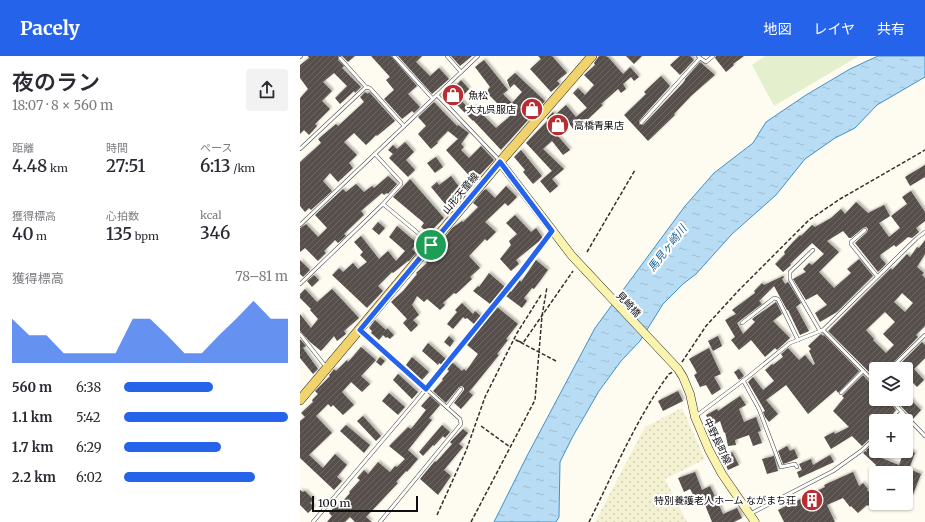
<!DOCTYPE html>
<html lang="ja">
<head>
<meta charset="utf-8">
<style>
	:root { --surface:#fff; --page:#f2f2f3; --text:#2b2b33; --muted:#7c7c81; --accent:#2563eb }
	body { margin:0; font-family:Merriweather,"Noto Sans JP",serif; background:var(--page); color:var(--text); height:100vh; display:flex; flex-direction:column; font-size:15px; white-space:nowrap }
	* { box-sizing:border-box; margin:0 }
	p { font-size:13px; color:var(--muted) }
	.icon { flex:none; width:22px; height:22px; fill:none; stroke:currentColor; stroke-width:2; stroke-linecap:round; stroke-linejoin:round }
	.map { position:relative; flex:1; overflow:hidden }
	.details { display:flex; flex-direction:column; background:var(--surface); width:300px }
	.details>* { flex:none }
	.buttons { position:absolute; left:569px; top:306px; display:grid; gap:8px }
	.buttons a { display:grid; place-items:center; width:44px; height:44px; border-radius:4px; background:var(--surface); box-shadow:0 1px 3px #0004; font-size:20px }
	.scale { position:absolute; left:12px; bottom:10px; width:106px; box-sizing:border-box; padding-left:4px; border:2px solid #0e0e0e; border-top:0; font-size:11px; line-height:14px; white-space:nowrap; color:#0e0e0e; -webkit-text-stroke:3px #fff; paint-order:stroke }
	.pin { position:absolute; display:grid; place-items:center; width:34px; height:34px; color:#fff; margin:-17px; border:2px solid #fff; border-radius:50%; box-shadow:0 1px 4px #0007 }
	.round { display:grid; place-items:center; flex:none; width:42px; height:42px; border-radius:4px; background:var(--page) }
	.overview { display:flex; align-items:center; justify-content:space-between; height:68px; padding:0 12px }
	h1 { font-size:22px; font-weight:600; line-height:30px }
	.stats { display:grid; grid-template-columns:repeat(3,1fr); gap:6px; height:68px; padding:4px 12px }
	.stats div { display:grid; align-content:center }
	.stats b { font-size:17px; font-weight:600 }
	.stats small { font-size:11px; font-weight:400 }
	.stats p { font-size:11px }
	.chart { height:112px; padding:8px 12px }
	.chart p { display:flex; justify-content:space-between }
	.chart svg { width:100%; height:72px; margin-top:4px; fill:var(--accent); opacity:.7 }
	ul { padding:0 12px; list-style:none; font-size:13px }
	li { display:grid; grid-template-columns:64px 48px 1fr; align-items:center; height:30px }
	li i { height:10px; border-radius:5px; background:var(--accent) }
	header { display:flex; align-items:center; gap:24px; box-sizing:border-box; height:56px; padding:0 20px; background:var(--accent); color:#fff }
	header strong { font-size:19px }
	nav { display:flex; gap:22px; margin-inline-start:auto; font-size:14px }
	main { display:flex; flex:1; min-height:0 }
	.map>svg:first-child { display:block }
	.farmland { fill:url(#farmland-dots) }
	.pitch { fill:#e3efcd }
	.water { fill:url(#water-ripples); stroke:#4290c7 }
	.building { fill:url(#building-hatch); fill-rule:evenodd; filter:url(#shadow) }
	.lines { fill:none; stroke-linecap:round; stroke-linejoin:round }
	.lane-casing { stroke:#414141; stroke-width:4 }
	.secondary-casing { stroke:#303030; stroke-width:9 }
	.primary-casing { stroke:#1f1f1f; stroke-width:10 }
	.path { stroke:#303030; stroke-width:1.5; stroke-dasharray:4 2; stroke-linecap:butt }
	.lane { stroke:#fff; stroke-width:3 }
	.secondary { stroke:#fbf4af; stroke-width:8 }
	.primary { stroke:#f1d36d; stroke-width:9 }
	.route-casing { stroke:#fff; stroke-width:8 }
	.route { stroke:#2563eb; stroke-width:5 }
	.labels { text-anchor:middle; stroke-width:4; stroke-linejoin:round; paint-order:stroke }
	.poi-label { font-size:10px; fill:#0e0e0e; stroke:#fff; text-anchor:start }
	.street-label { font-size:10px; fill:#0e0e0e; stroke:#fff }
	.water-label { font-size:11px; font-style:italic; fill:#1d629a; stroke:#fff }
</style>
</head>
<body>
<header>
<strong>Pacely</strong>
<nav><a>地図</a><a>レイヤ</a><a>共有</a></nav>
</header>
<main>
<section class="details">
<div class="overview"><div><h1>夜のラン</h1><p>18:07 · 8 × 560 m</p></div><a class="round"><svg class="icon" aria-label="share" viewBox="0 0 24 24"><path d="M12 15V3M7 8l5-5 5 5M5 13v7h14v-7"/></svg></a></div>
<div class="stats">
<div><p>距離</p><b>4.48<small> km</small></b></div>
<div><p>時間</p><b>27:51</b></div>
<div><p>ペース</p><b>6:13<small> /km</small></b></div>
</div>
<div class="stats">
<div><p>獲得標高</p><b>40<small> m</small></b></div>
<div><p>心拍数</p><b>135<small> bpm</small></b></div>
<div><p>kcal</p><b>346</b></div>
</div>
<div class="chart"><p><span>獲得標高</span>78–81 m</p>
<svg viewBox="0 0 160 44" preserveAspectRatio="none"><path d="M0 44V17L10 27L20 27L30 38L40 38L50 38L60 38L70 17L80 17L90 27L100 38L110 38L120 27L130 17L140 6L150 17L160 17V44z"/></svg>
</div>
<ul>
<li><b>560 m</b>6:38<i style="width:54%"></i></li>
<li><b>1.1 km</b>5:42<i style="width:100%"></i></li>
<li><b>1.7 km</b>6:29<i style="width:59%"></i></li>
<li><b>2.2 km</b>6:02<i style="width:80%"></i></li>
</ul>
</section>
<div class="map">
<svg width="625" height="466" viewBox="0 0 625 466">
	<defs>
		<pattern id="farmland-dots" width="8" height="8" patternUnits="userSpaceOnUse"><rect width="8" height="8" fill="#f3f1d2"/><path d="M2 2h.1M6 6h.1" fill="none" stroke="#cfcdb3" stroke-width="1.8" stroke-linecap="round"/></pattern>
		<pattern id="water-ripples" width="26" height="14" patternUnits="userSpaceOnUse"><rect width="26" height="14" fill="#b8dcf3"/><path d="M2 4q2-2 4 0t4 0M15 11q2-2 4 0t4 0" fill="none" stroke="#9dbccf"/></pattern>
		<pattern id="building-hatch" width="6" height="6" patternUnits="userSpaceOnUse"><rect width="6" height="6" fill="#57504b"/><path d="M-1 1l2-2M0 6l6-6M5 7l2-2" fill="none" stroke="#6a6561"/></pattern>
		<filter id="shadow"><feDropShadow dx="2" dy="-2" stdDeviation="1" flood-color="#0004"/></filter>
	</defs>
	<rect width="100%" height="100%" fill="#fefcf1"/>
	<!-- farmland -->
	<path class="farmland" d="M 382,352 L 405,403 L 365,423 L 387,466 L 295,466 L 345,371 Z"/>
	<!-- pitch -->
	<path class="pitch" d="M 465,0 L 559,0 L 474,50 L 452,9 Z"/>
	<!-- water -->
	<path class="water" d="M 578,0 L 625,0 L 625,21 L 577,49 L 555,72 L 535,82 L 505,103 L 476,139 L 432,178 L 396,218 L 383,228 L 363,248 L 340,285 L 321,305 L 299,335 L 273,380 L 260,406 L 259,461 L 256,466 L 194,466 L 227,400 L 295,272 L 385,150 L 414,117 L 453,87 L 466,66 L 506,39 L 550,13 Z"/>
	<!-- building -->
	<g class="building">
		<path d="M 8,0 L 38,0 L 38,4 L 44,10 L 42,12 L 61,31 L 55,37 L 54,35 L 40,48 L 35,42 L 47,30 L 34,17 L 23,26 L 32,35 L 22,45 L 30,53 L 15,68 L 17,70 L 9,79 L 4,74 L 0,78 L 0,42 L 8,33 L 0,22 L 0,9 L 9,2 Z"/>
		<path d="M 42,0 L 55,0 L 48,6 Z"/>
		<path d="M 71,0 L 91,0 L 117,30 L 108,38 L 120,51 L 114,57 L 112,55 L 102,63 L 84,43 L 94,34 L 86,24 L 90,21 Z"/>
		<path d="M 98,0 L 122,0 L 116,6 L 130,20 L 139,12 L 149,23 L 132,38 Z"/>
		<path d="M 151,0 L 172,0 L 160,10 Z"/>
		<path d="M 238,0 L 252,0 L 267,17 L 257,25 L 260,28 L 251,36 L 230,13 L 241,3 Z"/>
		<path d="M 299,0 L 306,0 L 309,2 L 323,18 L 330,11 L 339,21 L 334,25 L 331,21 L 323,28 L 326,33 L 321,37 L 318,33 L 301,48 L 303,49 L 286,65 L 284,63 L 273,73 L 269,67 L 257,79 L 270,94 L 263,99 L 252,85 L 243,93 L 264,113 L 252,123 L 258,130 L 250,137 L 240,125 L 252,115 L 226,87 L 248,64 L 247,62 L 253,56 L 255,59 L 266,49 L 276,61 L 287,52 L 273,37 L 278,32 L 285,39 L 294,29 L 284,19 L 295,9 L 294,7 Z"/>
		<path d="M 326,0 L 342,0 L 334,8 Z"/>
		<path d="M 380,0 L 390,0 L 394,4 L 380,19 L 370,9 Z"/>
		<path d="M 416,0 L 444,0 L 433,8 L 434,9 L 426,16 L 415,2 Z"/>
		<path d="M 184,4 L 208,34 L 203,38 L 212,47 L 222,36 L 214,28 L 210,32 L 207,24 L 215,17 L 245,45 L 201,94 L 173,64 L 173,65 L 144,36 L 153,28 L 155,30 L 161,24 L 169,33 L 160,43 L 170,54 L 174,50 L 196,72 L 210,60 L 186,36 L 190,31 L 175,11 Z"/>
		<path d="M 400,6 L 415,19 L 391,40 L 374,58 L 375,59 L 348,85 L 324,59 L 346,38 L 344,36 L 361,20 L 370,30 L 339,65 L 339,69 L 343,69 L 383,27 L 385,24 L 385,23 Z"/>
		<path d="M 65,36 L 68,38 L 69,36 L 95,65 L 77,80 L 76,79 L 66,89 L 54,77 L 44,86 L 57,99 L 49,107 L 53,112 L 38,126 L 30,117 L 23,125 L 32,135 L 11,154 L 9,152 L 5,156 L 0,150 L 0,106 L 21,87 L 18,83 L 36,68 L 38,70 L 64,46 L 60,41 Z"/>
		<path d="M 134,46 L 157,70 L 158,69 L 169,77 L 161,88 L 164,91 L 161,94 L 169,102 L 181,90 L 194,104 L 174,125 L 146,94 L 158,83 L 148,75 L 137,86 L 138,87 L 131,93 L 118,78 L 126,70 L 118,61 Z"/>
		<path d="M 105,86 L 114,96 L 106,104 L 115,114 L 108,121 L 89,102 L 93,98 L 88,94 L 93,89 L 97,93 Z"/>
		<path d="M 221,94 L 242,120 L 233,128 L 223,116 L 225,114 L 214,101 Z"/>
		<path d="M 136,101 L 143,111 L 135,117 L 127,107 Z"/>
		<path d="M 625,109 L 625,121 L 610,130 L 605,121 Z"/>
		<path d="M 88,120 L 97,128 L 88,138 L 87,137 L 84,139 L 82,137 L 61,155 L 64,159 L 44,178 L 46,180 L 38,187 L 35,184 L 24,195 L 26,197 L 18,205 L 5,192 L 0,196 L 0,172 L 6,168 L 18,181 L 27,172 L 15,159 L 43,133 L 46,136 L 56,128 L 64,136 L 72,130 L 74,132 Z"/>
		<path d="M 151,120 L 163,136 L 154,144 L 157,148 L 150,154 L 131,131 L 137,126 L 139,129 Z"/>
		<path d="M 110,123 L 144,162 L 129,177 L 121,171 L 124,167 L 93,141 Z"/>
		<path d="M 206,130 L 217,141 L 208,150 L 205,147 L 185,166 L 196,176 L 187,185 L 185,183 L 169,200 L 180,212 L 170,221 L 172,223 L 156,238 L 154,237 L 143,247 L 145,249 L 140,254 L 127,243 L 124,246 L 117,240 L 112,249 L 119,259 L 113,264 L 118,269 L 111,276 L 103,267 L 107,263 L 91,246 L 103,235 L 117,218 L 116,217 L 127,207 L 126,206 L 135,197 L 133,195 L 142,186 L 141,186 L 152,172 L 162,165 L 163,166 L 178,151 L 173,147 L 183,135 L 186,133 L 195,142 Z"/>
		<path d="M 611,135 L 625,156 L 625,165 L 616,172 L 619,176 L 612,182 L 608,181 L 596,191 L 594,189 L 580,199 L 581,200 L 580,201 L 586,208 L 578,216 L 555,187 L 567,176 L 568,173 L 566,171 L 563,172 L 551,182 L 549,182 L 543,175 L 527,185 L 539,196 L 519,216 L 534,232 L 551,217 L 547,213 L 559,203 L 573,220 L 537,256 L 520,266 L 515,257 L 527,249 L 517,238 L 506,244 L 493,223 L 506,216 L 503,213 L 509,207 L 512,209 L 524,198 L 512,187 L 490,208 L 491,209 L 483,216 L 475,208 L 485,198 L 484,196 L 493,186 L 500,179 L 501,180 L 512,169 L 515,171 L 531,162 L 541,153 L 545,158 L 556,146 L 568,157 L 584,149 L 590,160 L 579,167 L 589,181 L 600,172 L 591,160 L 607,148 L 602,141 Z"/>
		<path d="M 215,159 L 231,176 L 236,172 L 243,182 L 216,204 L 219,208 L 211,215 L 200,203 L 211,189 L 209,185 L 217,178 L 206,167 Z"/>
		<path d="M 78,166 L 85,172 L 79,179 L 72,173 Z"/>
		<path d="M 97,170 L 117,187 L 112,193 L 116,197 L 109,205 L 108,205 L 93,217 L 92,216 L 78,230 L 83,235 L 67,252 L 32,219 L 39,212 L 43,216 L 53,207 L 58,213 L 67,206 L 60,199 L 63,196 L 54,186 L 61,180 L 79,203 L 88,195 L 96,205 L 105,195 L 89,181 Z"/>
		<path d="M 625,184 L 625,198 L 617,211 L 624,217 L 622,219 L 625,222 L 625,270 L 616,279 L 618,281 L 587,313 L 576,313 L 576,323 L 528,275 L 591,212 L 592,214 L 607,198 L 610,201 L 617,191 L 619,192 ZM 602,237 L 613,247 L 605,256 L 594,246 ZM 585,256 L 595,266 L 583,278 L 594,289 L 586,297 L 573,284 L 574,283 L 566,274 Z"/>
		<path d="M 0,204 L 10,214 L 3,221 L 0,218 Z"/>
		<path d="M 236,204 L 248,214 L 234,233 L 232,232 L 224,242 L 227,245 L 222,252 L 206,240 L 210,235 L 211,236 L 220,224 L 221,226 Z"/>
		<path d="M 189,217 L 205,231 L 190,248 L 173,235 L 178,230 L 179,231 Z"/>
		<path d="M 14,219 L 19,224 L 12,231 L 7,225 Z"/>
		<path d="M 483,220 L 484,221 L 482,223 L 485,228 L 488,226 L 501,247 L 496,251 L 509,275 L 500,279 L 488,254 L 487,254 L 474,230 L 459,245 L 462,248 L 437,267 L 443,278 L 455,266 L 452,263 L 476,246 L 482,258 L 473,265 L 490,282 L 477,294 L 475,292 L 465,301 L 451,284 L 439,294 L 431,284 L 435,281 L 425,264 L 436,258 L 432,254 L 455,237 L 454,235 L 462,227 L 464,229 Z"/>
		<path d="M 5,233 L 17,246 L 32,233 L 59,262 L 44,275 L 46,278 L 37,285 L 34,280 L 21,295 L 10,286 L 0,275 L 0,258 L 11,272 L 18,263 L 10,254 L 11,253 L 0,242 L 0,238 Z"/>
		<path d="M 162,247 L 173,258 L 175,255 L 182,261 L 175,269 L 167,262 L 165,263 L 163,261 L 153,273 L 147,268 L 157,256 L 155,254 Z"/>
		<path d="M 197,251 L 218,268 L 206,283 L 208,284 L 197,298 L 199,299 L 169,336 L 173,339 L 161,353 L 154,347 L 164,334 L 164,332 L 162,330 L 159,331 L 146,347 L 133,335 L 143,324 L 142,323 L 149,315 L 147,313 L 151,308 L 153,307 L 162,315 L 164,313 L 166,315 L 178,298 L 167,289 Z"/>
		<path d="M 75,264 L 86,274 L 87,272 L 94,279 L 90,283 L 87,281 L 86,282 L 83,279 L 79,284 L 71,277 L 72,275 L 69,272 Z"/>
		<path d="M 521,278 L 523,280 L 524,279 L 559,315 L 538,337 L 536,334 L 508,358 L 486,329 L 466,344 L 478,358 L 469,366 L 465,361 L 463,356 L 465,355 L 448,326 L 453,321 L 463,334 L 474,325 L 465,314 L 472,308 L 473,309 L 483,301 L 481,298 L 488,292 L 499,304 L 505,299 L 513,309 L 515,308 L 509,295 L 511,293 L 508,290 Z"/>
		<path d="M 149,280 L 154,285 L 150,291 L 144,286 Z"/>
		<path d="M 418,280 L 422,290 L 413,295 L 408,285 Z"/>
		<path d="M 0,283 L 6,290 L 3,292 L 18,313 L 13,318 L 0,302 Z"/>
		<path d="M 622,286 L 625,289 L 625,302 L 614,313 L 624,324 L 617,331 L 609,323 L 606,326 L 606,313 L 601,313 L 598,310 Z"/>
		<path d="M 128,287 L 147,304 L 142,309 L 139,307 L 138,309 L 122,295 Z"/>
		<path d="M 61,291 L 76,304 L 61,320 L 70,328 L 62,336 L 51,326 L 42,336 L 54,349 L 43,359 L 33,349 L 31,351 L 28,348 L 16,360 L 32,377 L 9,399 L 23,412 L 35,398 L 47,409 L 37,421 L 42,425 L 34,434 L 0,402 L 0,365 L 5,361 L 1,357 L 13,346 L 12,344 L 18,338 L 15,335 L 30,320 L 29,319 L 31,317 L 34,313 L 36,315 L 47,304 L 48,306 Z"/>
		<path d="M 409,292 L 421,318 L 414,321 L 421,333 L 412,339 L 406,329 L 400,331 L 394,319 L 397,317 L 389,303 Z"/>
		<path d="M 80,301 L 85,305 L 81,310 L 76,306 Z"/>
		<path d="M 112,301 L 129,316 L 122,324 L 106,309 Z"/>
		<path d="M 439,313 L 444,320 L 439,324 L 434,316 Z"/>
		<path d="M 98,318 L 118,336 L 112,343 L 93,324 Z"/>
		<path d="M 563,319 L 571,328 L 570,329 L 571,331 L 569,333 L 576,340 L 576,343 L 587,343 L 596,354 L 587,365 L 576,365 L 576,376 L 562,390 L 552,380 L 531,393 L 524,381 L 534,376 L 535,378 L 549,371 L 533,355 L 543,343 L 544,342 L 542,340 Z"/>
		<path d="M 378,335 L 383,345 L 363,355 L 358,345 Z"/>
		<path d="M 89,337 L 105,351 L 98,359 L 82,345 Z"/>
		<path d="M 130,340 L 140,349 L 129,362 L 132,364 L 108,394 L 118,403 L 107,416 L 106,415 L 96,426 L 98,427 L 66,461 L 72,466 L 55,466 L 50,461 L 45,466 L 27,466 L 32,460 L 29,457 L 35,450 L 37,452 L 50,437 L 49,436 L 60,424 L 57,422 L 64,414 L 68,418 L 78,406 L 90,416 L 95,410 L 97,411 L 105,403 L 89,390 L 108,371 L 111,373 L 119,363 L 126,354 L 121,350 Z"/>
		<path d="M 440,340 L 446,349 L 439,353 L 444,366 L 456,361 L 461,375 L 458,376 L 462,387 L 453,390 L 449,379 L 435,384 L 436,389 L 428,390 L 425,376 L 424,377 L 420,365 L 411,370 L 406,359 L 417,353 L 418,355 Z"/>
		<path d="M 594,343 L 610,343 L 621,354 L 613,363 Z"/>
		<path d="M 63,360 L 81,380 L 76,385 L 57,365 Z"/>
		<path d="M 46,369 L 70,389 L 64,397 L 40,375 Z"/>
		<path d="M 142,369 L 150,376 L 145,382 L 143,380 L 134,390 L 133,389 L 123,400 L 119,396 Z"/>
		<path d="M 163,373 L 168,377 L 159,388 L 163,391 L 144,414 L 151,420 L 138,439 L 120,423 L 135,405 L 136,406 L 152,388 L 150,386 Z"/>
		<path d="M 575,386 L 576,387 L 576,397 L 574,399 L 599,409 L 604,395 L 606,395 L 606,393 L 615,397 L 609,413 L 621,418 L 612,441 L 606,439 L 606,417 L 572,417 L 576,409 L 563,397 L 565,395 L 567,396 L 566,394 Z"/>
		<path d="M 487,390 L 490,395 L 494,393 L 498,402 L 489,406 L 483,408 L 478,395 Z"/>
		<path d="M 432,396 L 439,409 L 428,414 L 422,401 Z"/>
		<path d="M 530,399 L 534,406 L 499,422 L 497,416 L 502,414 L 499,408 L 511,403 L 513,409 Z"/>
		<path d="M 474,400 L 478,415 L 467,418 L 462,403 Z"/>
		<path d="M 395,416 L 402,434 L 410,430 L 423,458 L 437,452 L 442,462 L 434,466 L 412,466 L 403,444 L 398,447 L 390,433 L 384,436 L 378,422 Z"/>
		<path d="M 553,416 L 559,430 L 563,427 L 568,433 L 567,434 L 575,442 L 568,450 L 567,449 L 558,457 L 551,450 L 550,451 L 543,442 L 527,449 L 535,466 L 484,466 L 478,454 L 525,431 L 524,429 Z"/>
		<path d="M 0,434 L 3,436 L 5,435 L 14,444 L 10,447 L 14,451 L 8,457 L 0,449 Z"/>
	</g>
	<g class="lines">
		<!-- lane casing -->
		<g class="lane-casing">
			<g id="lane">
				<path d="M 94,0 L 133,43"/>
				<path d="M 147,0 L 161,16"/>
				<path d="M 0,1 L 1,0"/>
				<path d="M 40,2 L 66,31"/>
				<path d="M 400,2 L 406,6 L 413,0"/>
				<path d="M 137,39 L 199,104"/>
				<path d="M 341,67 L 400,2 L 398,0"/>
				<path d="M 0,93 L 66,31 L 70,32 L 104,70"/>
				<path d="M 75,98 L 101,126 L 101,128 L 83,148 L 130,187"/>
				<path d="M 0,169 L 178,0"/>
				<path d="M 565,174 L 551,186 L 551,188 L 577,220"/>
				<path d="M 513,194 L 490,216 L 490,223 L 520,275"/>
				<path d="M 0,228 L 83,148"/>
				<path d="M 442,267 L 474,242 L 478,243 L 498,284"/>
				<path d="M 60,274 L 160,363 L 161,368 L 80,466"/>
				<path d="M 523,274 L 576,328"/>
				<path d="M 0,278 L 26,311"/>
				<path d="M 590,313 L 625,279"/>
				<path d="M 443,324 L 459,353 L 481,411 L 495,408 L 497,411"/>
				<path d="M 541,337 L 563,315"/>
				<path d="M 590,343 L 602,356 L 592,365"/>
				<path d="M 147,351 L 161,333"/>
				<path d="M 602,356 L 625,380"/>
				<path d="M 396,360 L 448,321 L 490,287 L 523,274 L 617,182 L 625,176"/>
				<path d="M 450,458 L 533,415 L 561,395 L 576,381"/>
				<path d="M 13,466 C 94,371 177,276 252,175"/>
			</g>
		</g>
		<!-- secondary casing -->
		<g class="secondary-casing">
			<path id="secondary" d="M 200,106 L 272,200 L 378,313 L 383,321 L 390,338 L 395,361 L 409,394 L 422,418 L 455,466"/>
		</g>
		<!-- primary casing -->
		<g class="primary-casing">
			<path id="primary" d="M 0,344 L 200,106 L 292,0"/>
		</g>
		<!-- path -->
		<g class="path">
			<path d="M 287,196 L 335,114"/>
			<path d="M 256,305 L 216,284 L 223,287 L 273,215"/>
			<path d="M 382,306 L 406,270 L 439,234 L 509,164 L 540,143 L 625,94"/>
			<path d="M 181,370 L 210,391"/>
			<path d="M 137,459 L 166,395 L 185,341 L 217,277 L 241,239"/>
			<path d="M 171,466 L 235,344 L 242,260 L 247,231"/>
			<path d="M 289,466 C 314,416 336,363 369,318 L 373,316"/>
		</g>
		<!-- lane -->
		<use href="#lane" class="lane"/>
		<!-- secondary -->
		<use href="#secondary" class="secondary"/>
		<!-- primary -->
		<use href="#primary" class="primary"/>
	</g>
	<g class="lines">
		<!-- route casing -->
		<g class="route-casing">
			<path id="route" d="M 200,106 L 252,175 L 221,216 L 126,333 L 60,274 Z"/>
		</g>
		<!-- route -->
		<use href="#route" class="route"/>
	</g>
	<!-- icons -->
	<defs>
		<g id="shop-disc" transform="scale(1.15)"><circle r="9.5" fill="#b82d31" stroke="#fff"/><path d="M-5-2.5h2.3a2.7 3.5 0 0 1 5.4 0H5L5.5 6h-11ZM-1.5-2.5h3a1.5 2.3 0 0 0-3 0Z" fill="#fff"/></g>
		<g id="building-disc" transform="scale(1.15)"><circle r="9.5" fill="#b82d31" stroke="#fff"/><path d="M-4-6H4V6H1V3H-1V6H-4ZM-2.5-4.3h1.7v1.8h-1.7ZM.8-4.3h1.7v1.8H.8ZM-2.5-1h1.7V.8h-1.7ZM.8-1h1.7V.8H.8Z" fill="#fff"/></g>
	</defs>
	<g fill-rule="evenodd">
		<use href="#shop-disc" x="153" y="39"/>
		<use href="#shop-disc" x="232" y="53"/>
		<use href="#shop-disc" x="258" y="69"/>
		<use href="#building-disc" x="512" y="444"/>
	</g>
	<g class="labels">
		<!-- poi labels -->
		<g class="poi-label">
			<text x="168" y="43">魚松</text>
			<text x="216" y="57" text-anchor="end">大丸呉服店</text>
			<text x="274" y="73">高橋青果店</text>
			<text x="496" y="448" text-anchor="end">特別養護老人ホーム ながまち荘</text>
		</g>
		<!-- street labels -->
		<g class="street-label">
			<text transform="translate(160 137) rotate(-50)" y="4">山形天童線</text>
			<text transform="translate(329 248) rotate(47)" y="4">見崎橋</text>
			<text transform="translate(418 385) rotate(64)" y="4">中野長町線</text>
		</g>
		<!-- water labels -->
		<g class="water-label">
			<text transform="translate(367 192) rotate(-52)" y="4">馬見ヶ崎川</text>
		</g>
	</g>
</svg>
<div class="buttons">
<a><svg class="icon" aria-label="layers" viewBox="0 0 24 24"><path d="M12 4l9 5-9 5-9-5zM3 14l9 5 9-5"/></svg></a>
<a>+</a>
<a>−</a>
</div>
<div class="scale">100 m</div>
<div class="pin" style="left:131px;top:189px;background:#1e9e55"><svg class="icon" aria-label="arrive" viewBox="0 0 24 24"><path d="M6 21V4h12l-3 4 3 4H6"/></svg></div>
</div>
</main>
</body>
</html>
